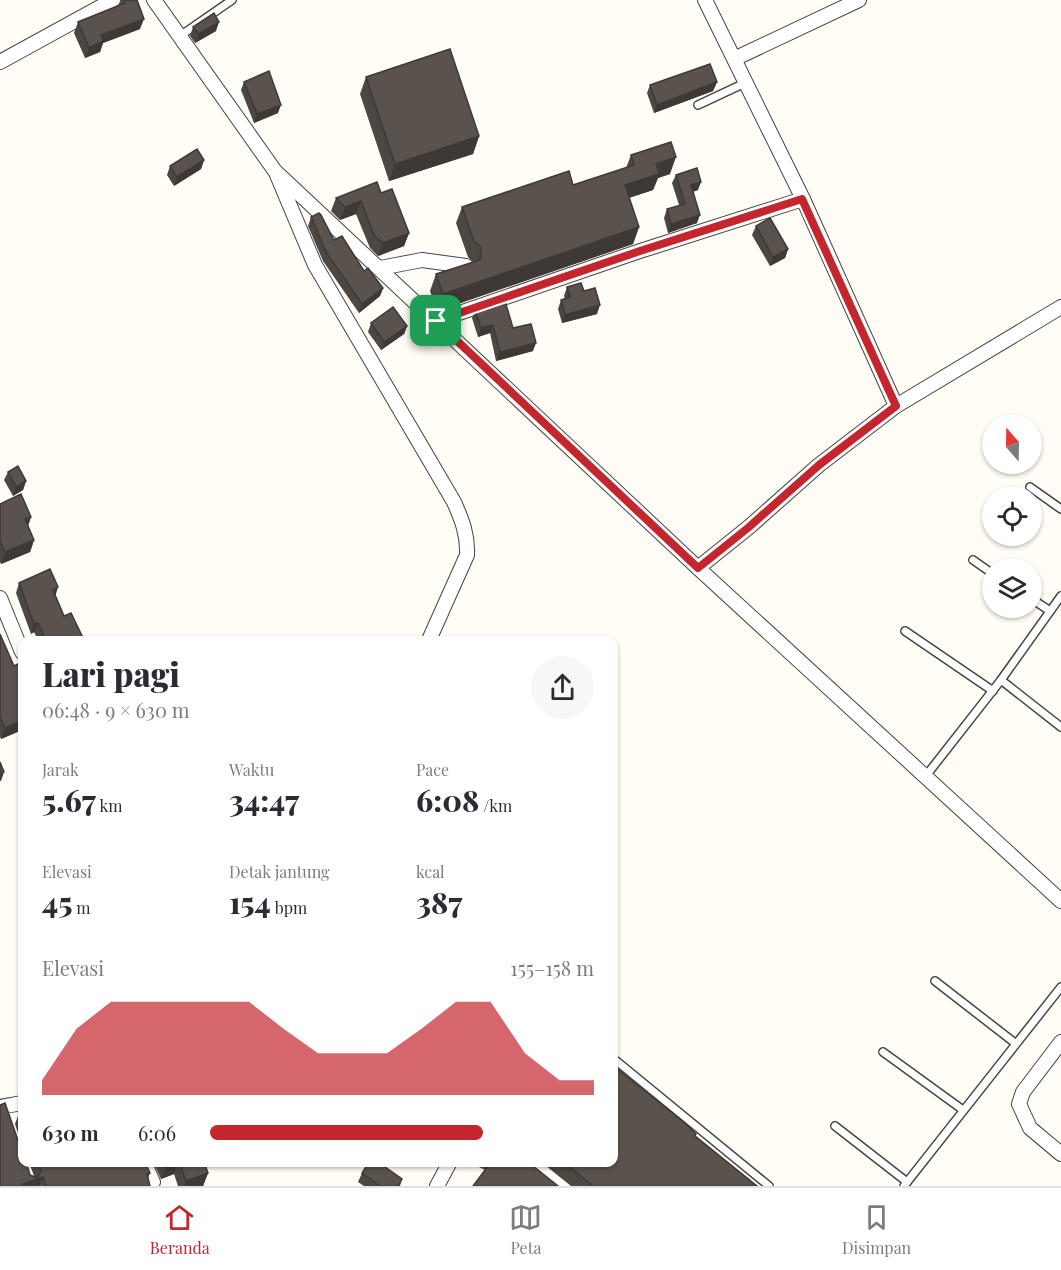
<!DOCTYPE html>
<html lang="id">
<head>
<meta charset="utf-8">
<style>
	:root { --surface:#fff; --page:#f7f7f7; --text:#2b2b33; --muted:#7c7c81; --line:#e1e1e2; --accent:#c4262e }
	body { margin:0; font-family:"Playfair Display",serif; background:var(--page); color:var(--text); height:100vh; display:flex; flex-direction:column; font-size:22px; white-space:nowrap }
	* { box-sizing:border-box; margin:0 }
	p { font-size:20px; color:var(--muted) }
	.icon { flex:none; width:33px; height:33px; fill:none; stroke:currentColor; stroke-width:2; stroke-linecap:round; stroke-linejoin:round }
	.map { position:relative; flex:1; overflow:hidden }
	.sheet { position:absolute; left:18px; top:636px; width:600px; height:531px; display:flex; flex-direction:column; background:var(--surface); border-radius:12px; box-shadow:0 2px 4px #0004 }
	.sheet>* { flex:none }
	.needle { width:39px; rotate:340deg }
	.buttons { position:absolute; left:982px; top:414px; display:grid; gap:12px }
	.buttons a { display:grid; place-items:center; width:60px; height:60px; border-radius:50%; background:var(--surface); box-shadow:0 2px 4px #0004; font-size:30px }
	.pin { position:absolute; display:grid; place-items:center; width:51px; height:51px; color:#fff; margin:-26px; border-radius:12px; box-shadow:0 3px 9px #0006 }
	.round { display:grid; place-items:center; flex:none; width:63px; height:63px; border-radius:32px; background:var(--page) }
	.summary { display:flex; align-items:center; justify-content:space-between; height:102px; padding:0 24px }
	h1 { font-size:33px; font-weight:800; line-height:45px }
	.figures { display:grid; grid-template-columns:repeat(3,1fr); gap:9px; height:102px; padding:6px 24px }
	.figures div { display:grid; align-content:center }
	.figures b { font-size:30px; font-weight:800 }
	.figures small { font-size:16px; font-weight:400 }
	.figures p { font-size:16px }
	.chart { height:168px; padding:12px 24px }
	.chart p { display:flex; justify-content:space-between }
	.chart svg { width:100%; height:108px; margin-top:6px; fill:var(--accent); opacity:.7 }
	ul { padding:0 24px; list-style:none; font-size:20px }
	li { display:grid; grid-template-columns:96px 72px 1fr; align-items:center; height:45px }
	li i { height:15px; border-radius:8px; background:var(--accent) }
	.menu { display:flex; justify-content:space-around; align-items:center; height:84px; border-top:2px solid var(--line); background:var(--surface); font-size:16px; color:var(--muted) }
	.menu a { display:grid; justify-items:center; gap:3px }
	.menu .current { color:var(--accent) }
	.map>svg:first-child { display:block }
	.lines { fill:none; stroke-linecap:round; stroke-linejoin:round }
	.service-casing { stroke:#444; stroke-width:10 }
	.minor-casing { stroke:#444; stroke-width:16 }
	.service { stroke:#fff; stroke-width:7 }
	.minor { stroke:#fff; stroke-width:14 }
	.wall { fill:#4d4742 }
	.shaded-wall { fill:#3f3936 }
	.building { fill:#5a524d; stroke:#3f3936; stroke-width:1.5 }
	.route-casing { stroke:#fff; stroke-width:12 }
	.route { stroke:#c4262e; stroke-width:8 }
</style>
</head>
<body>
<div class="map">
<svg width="1061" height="1186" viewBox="0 0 1061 1186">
	<rect width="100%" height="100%" fill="#fffdf5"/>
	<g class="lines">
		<!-- service casing -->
		<g class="service-casing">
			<g id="service">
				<path d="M 180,36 L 232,0"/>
				<path d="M 698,105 L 747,82"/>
				<path d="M 1030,487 L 1061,509"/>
				<path d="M 973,560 L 993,574"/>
				<path d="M 1032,599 L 1050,611"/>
				<path d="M 905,631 L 993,691"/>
				<path d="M 1001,680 L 1061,727"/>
				<path d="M 925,777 L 1001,680 L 1061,596"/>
				<path d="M 935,981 L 1015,1043"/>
				<path d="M 883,1052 L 963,1110"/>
				<path d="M 614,1059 L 769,1186"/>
				<path d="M 835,1126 L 907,1182"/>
				<path d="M 904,1186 L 1061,987"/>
			</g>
		</g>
		<!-- minor casing -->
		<g class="minor-casing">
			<g id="minor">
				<path d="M 154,0 L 275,171 L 698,568 L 1061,901"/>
				<path d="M 705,0 L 803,199 L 896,406"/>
				<path d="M 736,58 L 859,0"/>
				<path d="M 0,62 L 113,0"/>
				<path d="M 277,175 L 315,265 L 454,502 C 462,520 468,535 467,555 L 429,640"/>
				<path d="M 380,268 L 422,260 L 466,266"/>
				<path d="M 436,321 L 640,251 L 803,199"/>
				<path d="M 698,568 L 749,527 L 819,465 L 896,406 L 1061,307"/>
				<path d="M 0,598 L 22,652"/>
				<path d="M 1061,1042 L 1023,1092 L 1019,1104 L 1030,1128 L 1061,1154"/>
				<path d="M 0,1107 L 22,1103"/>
				<path d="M 144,1162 L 153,1182"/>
				<path d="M 437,1186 L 450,1162"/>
			</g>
		</g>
		<!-- service -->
		<use href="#service" class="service"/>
		<!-- minor -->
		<use href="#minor" class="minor"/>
	</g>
	<!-- wall -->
	<g class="wall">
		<path d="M 121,0 L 137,0 L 140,29 L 103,43 L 100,52 L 85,58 L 74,33 L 78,22 L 119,6 Z"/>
		<path d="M 193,27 L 216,31 L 195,43 L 190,36 Z"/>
		<path d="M 366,77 L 479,136 L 473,154 L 389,181 L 360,94 Z"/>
		<path d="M 244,82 L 278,113 L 254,123 L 241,90 Z"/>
		<path d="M 717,82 L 713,91 L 654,113 L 647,93 L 650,85 Z"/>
		<path d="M 631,155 L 670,174 L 658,178 L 653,190 L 629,198 L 639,227 L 633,244 L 437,311 L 430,291 L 436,274 L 473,262 L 468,257 L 456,223 L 462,207 L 573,185 L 626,168 Z"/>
		<path d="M 204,160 L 201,169 L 174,186 L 167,175 L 170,166 Z"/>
		<path d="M 676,175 L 698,190 L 693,192 L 697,223 L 668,233 L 664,218 L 667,209 L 679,205 L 672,183 Z"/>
		<path d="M 381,193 L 409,233 L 404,246 L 378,256 L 370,248 L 356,214 L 340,220 L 331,211 L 336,198 Z"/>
		<path d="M 311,217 L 364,271 L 383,288 L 380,296 L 359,313 L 323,261 L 308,226 Z"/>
		<path d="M 756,226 L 788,249 L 785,258 L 770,266 L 752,235 Z"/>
		<path d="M 567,287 L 584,291 L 597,314 L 562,323 L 558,309 L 561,300 L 565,299 L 564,296 Z"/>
		<path d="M 475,310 L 513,328 L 533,351 L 496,361 L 490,333 L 478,337 L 472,318 Z"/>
		<path d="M 371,323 L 407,326 L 404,334 L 381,350 L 368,332 Z"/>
		<path d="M 8,472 L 26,481 L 23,490 L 13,496 L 4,480 Z"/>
		<path d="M 0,504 L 31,517 L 28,526 L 34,540 L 30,552 L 1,564 L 0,562 Z"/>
		<path d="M 19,583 L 55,596 L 64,616 L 84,640 L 38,640 L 34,632 L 31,634 L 16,593 Z"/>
		<path d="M 0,634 L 22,730 L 1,739 L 0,737 Z"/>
		<path d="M 22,1110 L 22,1145 L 15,1124 L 20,1111 Z"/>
		<path d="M 696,1134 L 696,1136 L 757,1186 L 571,1186 L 541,1162 L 614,1162 Z"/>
		<path d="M 29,1162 L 145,1162 L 150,1173 L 148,1178 L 150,1186 L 0,1186 L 30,1175 L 34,1176 Z"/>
		<path d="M 153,1162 L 204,1162 L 208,1173 L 203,1186 L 178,1186 L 174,1174 L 161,1179 Z"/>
		<path d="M 469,1162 L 528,1162 L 485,1170 Z"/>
		<path d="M 362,1173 L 402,1179 L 400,1186 L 364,1186 L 358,1182 Z"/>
	</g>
	<!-- shaded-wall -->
	<g class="shaded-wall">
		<path d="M 144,19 L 140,29 L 103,43 L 100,52 L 85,58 L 89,48 L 101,35 Z"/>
		<path d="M 219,22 L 216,31 L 195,43 L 199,34 Z"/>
		<path d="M 717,82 L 713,91 L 654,113 L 657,105 Z"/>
		<path d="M 281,105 L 278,113 L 254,123 L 257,114 Z"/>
		<path d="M 479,136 L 473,154 L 389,181 L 395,164 Z"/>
		<path d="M 676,157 L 670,174 L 658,178 L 653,190 L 619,201 L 625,185 L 656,164 Z"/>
		<path d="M 204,160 L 201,169 L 174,186 L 177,177 Z"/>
		<path d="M 701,182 L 698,190 L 688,193 L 691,185 Z"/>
		<path d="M 361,201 L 356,214 L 340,220 L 345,207 Z"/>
		<path d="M 700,215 L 697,223 L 668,233 L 671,224 Z"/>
		<path d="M 639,227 L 633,244 L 437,311 L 443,294 Z"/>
		<path d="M 409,233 L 404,246 L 378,256 L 383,243 Z"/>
		<path d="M 788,249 L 785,258 L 770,266 L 773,257 Z"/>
		<path d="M 383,288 L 380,296 L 359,313 L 362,304 Z"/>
		<path d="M 600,305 L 597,314 L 562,323 L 565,315 Z"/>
		<path d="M 493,325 L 490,333 L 478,337 L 481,328 Z"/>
		<path d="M 407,326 L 404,334 L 381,350 L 384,342 Z"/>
		<path d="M 536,343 L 533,351 L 496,361 L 500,352 Z"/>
		<path d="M 26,481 L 23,490 L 13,496 L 16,487 Z"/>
		<path d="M 31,517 L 27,528 L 25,519 Z"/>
		<path d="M 34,540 L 30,552 L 1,564 L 5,552 Z"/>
		<path d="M 58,587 L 55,597 L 53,590 Z"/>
		<path d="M 38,623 L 34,632 L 31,634 L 34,624 Z"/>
		<path d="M 22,721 L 22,730 L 1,739 L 5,728 Z"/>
		<path d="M 4,772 L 1,781 L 0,781 L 0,774 Z"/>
		<path d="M 174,1162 L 178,1162 L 174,1174 L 161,1179 L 166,1166 Z"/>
		<path d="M 208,1173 L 203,1186 L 185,1186 L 186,1181 Z"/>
		<path d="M 43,1177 L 39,1186 L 22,1186 L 23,1184 Z"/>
	</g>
	<!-- building -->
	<g class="building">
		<path d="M 124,0 L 137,0 L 144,19 L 101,35 L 103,41 L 89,48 L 78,22 L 125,3 Z"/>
		<path d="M 214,13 L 219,22 L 199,34 L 193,27 Z"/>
		<path d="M 450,49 L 479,136 L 395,164 L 366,77 Z"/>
		<path d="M 710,64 L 717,82 L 657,105 L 650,85 Z"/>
		<path d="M 269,71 L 281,105 L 257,114 L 244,82 Z"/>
		<path d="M 671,142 L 676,157 L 656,164 L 659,174 L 625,185 L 639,227 L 443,294 L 436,274 L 480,260 L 481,247 L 474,241 L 462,207 L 569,171 L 573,185 L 634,165 L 631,155 Z"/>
		<path d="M 197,149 L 204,160 L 177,177 L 170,166 Z"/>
		<path d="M 697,168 L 701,182 L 691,185 L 700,215 L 671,224 L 667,209 L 685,204 L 676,175 Z"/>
		<path d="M 377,182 L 381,193 L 392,189 L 409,233 L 383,243 L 374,235 L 361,201 L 345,207 L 336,198 Z"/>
		<path d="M 319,213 L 321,215 L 334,240 L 342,236 L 364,271 L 368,268 L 383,288 L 362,304 L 326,252 L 311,217 Z"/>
		<path d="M 770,218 L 788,249 L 773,257 L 756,226 Z"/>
		<path d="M 581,283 L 584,291 L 595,288 L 600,305 L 565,315 L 561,300 L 570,297 L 567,287 Z"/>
		<path d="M 505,301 L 513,328 L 531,324 L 536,343 L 500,352 L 493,325 L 481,328 L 475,310 Z"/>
		<path d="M 393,307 L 407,326 L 384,342 L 371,323 Z"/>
		<path d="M 18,466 L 26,481 L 16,487 L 8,472 Z"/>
		<path d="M 21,494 L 31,517 L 25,519 L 34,540 L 5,552 L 0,541 L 0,504 Z"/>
		<path d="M 50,569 L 58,587 L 53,590 L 64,616 L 71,613 L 84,640 L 46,640 L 38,623 L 34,624 L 19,583 Z"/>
		<path d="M 0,634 L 14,666 L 20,663 L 22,668 L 22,721 L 5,728 L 0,717 Z"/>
		<path d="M 0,762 L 4,772 L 0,774 Z"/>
		<path d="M 614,1066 L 685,1123 L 696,1134 L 695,1136 L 757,1186 L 593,1186 L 564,1162 L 614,1162 Z"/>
		<path d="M 5,1103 L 22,1152 L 22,1162 L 26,1162 L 30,1175 L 37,1178 L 41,1171 L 38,1162 L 145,1162 L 150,1173 L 147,1174 L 150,1186 L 46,1186 L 43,1177 L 23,1184 L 23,1186 L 0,1186 L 0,1105 Z"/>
		<path d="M 164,1162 L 174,1162 L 166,1166 Z"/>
		<path d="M 179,1162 L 204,1162 L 208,1173 L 186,1181 Z"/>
		<path d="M 369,1162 L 378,1162 L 402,1179 L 398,1186 L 380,1186 L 362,1173 Z"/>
		<path d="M 491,1162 L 528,1162 L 558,1186 L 473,1186 Z"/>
	</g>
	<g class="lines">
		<!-- route casing -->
		<g class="route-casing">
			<path id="route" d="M 802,199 L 896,406 L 819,465 L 749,527 L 698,568 L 436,321 L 640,251 Z"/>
		</g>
		<!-- route -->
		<use href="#route" class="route"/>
	</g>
</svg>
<div class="buttons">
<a><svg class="needle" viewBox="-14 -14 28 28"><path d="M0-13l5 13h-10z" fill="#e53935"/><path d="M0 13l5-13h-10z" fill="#7c7c81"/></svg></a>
<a><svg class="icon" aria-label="locate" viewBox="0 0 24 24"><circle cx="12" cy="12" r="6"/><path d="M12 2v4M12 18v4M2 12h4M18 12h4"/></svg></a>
<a><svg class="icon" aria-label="layers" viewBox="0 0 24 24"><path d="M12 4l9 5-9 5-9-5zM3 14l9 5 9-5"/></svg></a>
</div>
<div class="pin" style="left:436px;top:321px;background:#1e9e55"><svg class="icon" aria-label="arrive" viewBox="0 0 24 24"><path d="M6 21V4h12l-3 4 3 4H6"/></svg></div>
<section class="sheet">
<div class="summary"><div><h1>Lari pagi</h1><p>06:48 · 9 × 630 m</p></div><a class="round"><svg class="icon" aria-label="share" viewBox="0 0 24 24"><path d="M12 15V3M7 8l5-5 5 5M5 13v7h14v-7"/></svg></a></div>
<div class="figures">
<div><p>Jarak</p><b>5.67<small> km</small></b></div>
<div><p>Waktu</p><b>34:47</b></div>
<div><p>Pace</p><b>6:08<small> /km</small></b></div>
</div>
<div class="figures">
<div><p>Elevasi</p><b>45<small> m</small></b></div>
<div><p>Detak jantung</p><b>154<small> bpm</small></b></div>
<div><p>kcal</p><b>387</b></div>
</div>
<div class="chart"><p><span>Elevasi</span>155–158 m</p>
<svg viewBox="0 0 160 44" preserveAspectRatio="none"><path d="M0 44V38L10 17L20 6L30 6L40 6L50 6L60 6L70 17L80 27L90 27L100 27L110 17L120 6L130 6L140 27L150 38L160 38V44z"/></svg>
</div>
<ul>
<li><b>630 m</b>6:06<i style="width:71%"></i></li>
</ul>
</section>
</div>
<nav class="menu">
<a class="current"><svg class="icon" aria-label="home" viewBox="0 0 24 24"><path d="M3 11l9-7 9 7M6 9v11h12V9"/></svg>Beranda</a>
<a><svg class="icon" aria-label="map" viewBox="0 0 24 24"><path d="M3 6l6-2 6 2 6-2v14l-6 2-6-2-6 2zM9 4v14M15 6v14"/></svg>Peta</a>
<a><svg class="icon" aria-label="saved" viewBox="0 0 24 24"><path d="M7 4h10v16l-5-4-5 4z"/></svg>Disimpan</a>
</nav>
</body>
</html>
